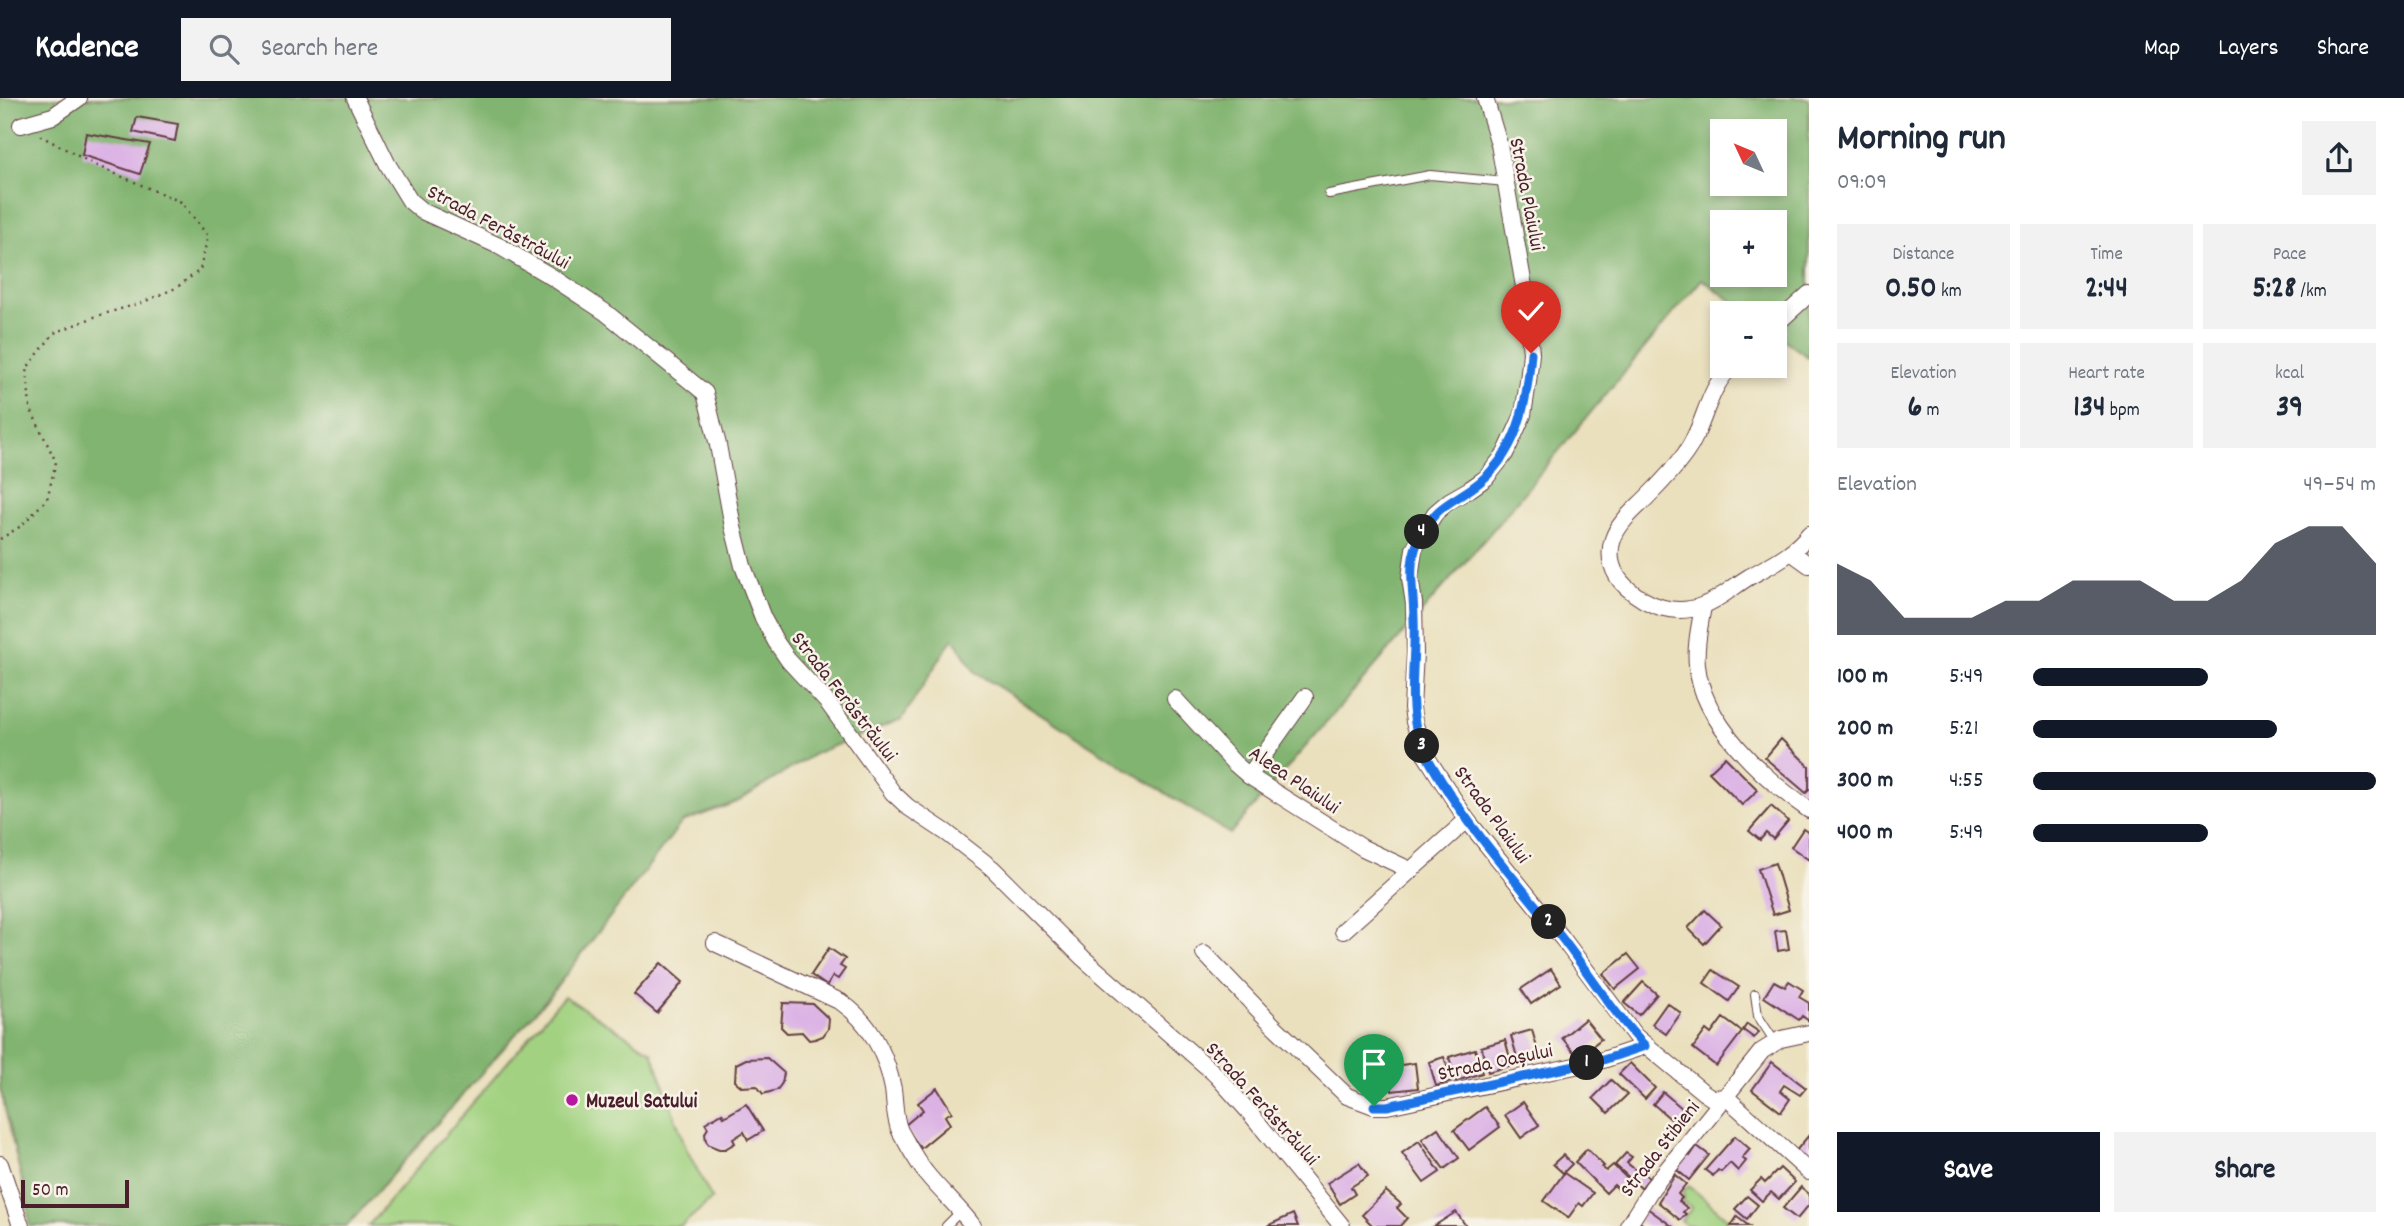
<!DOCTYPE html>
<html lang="en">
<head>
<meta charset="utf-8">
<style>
	:root { --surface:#fff; --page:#f2f2f3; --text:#1f2937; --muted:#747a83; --accent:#111827 }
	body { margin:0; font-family:Dekko,sans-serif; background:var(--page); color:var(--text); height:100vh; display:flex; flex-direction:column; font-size:26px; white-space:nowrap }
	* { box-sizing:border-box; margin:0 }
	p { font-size:23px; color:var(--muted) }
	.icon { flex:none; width:38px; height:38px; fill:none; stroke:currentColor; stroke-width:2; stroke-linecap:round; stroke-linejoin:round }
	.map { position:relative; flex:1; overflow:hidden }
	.details { display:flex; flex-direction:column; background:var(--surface); width:595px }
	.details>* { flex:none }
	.needle { width:46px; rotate:314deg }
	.controls { position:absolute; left:1710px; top:21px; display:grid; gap:14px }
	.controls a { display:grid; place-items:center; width:77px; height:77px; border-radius:0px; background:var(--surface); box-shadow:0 4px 10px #0003; font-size:35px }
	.scale { position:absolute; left:21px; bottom:18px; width:108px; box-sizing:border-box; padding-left:7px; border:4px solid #4a1f2b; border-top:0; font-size:19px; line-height:24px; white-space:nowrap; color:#4a1f2b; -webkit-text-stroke:5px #f7f3e8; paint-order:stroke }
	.pin { position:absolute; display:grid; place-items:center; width:60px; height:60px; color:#fff; margin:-72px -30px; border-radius:50% 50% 50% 0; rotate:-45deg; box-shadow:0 0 7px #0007 }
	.pin .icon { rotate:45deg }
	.km { position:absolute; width:35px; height:35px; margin:-18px; border-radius:50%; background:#222; color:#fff; font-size:19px; line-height:35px; text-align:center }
	.round { display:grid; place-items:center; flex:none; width:74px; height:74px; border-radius:0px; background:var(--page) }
	.summary { display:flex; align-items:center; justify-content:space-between; height:119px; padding:0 28px }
	h1 { font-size:38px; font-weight:700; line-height:52px }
	.metrics { display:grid; grid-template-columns:repeat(3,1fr); gap:10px; height:119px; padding:7px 28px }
	.metrics div { display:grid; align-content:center; border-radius:0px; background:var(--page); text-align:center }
	.metrics b { font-size:30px; font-weight:700 }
	.metrics small { font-size:19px; font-weight:400 }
	.metrics p { font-size:19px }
	.chart { height:196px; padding:14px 28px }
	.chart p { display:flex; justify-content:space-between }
	.chart svg { width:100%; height:126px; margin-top:7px; fill:var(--accent); opacity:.7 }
	.action { display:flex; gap:14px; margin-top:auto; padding:14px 28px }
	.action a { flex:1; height:80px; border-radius:0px; background:var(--accent); color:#fff; font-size:28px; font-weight:700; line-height:80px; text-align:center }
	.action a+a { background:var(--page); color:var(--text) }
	ul { padding:0 28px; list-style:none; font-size:23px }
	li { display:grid; grid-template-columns:112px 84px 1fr; align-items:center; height:52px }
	li i { height:18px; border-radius:9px; background:var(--accent) }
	header { display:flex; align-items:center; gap:42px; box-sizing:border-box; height:98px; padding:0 35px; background:var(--accent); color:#fff }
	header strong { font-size:33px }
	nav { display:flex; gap:38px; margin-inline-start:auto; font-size:24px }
	.search { width:490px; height:63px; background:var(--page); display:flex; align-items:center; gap:18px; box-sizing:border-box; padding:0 24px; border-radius:0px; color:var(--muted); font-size:26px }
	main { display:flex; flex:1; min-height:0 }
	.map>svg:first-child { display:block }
	.green { fill:#a2d281; stroke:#767856; stroke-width:2 }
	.forest { fill:#81b46f; stroke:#666a4d; stroke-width:2; fill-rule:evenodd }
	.building { fill:#dcb2e5 }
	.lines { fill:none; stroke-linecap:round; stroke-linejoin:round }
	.service-casing { stroke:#623c41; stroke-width:10 }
	.minor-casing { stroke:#623c41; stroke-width:18 }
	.path { stroke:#623c41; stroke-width:2.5; stroke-dasharray:2 5; stroke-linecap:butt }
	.service { stroke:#fff; stroke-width:8 }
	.minor { stroke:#fff; stroke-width:16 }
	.route-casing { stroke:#fff; stroke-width:14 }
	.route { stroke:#1a73e8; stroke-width:9 }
	.poi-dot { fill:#b5179e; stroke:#f7f3e8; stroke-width:2.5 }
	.labels { text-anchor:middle; stroke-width:5; stroke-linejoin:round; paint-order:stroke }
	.street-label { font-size:21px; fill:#4a1f2b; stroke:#f7f3e8 }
	.poi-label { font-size:21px; font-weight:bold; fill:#4a1f2b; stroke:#f7f3e8; text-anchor:start }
</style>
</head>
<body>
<header>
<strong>Kadence</strong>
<div class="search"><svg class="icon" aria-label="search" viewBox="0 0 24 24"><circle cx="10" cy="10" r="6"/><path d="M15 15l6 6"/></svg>Search here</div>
<nav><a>Map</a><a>Layers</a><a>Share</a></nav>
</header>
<main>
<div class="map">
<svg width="1809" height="1128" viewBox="0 0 1809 1128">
	<rect width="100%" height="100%" fill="#f7f3e8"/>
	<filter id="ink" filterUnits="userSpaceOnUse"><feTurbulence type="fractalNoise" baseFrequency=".0143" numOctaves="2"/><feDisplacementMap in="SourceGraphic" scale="14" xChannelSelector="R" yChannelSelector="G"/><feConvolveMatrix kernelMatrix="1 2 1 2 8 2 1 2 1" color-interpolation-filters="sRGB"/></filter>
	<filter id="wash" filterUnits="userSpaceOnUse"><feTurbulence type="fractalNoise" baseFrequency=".00686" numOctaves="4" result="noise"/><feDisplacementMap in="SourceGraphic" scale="28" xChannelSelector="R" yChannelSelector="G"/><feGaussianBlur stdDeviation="1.57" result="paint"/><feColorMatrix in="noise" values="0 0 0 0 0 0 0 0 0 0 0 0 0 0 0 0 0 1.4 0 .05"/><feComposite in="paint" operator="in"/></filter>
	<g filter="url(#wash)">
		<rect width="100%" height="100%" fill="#eae0bd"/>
		<!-- green -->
		<g class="green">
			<path d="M 564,898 L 652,954 L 686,1050 L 712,1101 L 681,1128 L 368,1128 Z"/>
			<path d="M 1689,1088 L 1728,1121 L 1723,1128 L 1687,1128 L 1681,1123 L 1692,1110 L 1683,1104 L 1684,1098 L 1682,1095 Z"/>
		</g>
		<!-- forest -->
		<path class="forest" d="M 0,0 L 1809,0 L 1809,260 L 1775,235 L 1774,215 L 1748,215 L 1702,181 L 1491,434 L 1230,736 L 975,574 L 953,540 L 902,621 L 816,655 L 737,704 L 682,724 L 552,895 L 347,1128 L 29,1128 L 28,1108 L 0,990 ZM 1722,33 L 1774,33 L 1774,86 L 1722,86 ZM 1722,124 L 1774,124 L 1774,177 L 1722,177 Z"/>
		<g id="blocks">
			<!-- building -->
			<g class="building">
				<path d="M 137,19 L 178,26 L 175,43 L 133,34 Z"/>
				<path d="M 86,35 L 150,46 L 140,76 L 82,57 Z"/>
				<path d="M 1781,641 L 1809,668 L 1809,692 L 1806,695 L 1765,660 Z"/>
				<path d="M 1725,659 L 1758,692 L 1742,707 L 1709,674 Z"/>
				<path d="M 1771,708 L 1788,723 L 1773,741 L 1766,735 L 1760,742 L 1749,733 Z"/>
				<path d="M 1803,731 L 1809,735 L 1809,762 L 1791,749 Z"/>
				<path d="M 1775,765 L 1789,812 L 1773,817 L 1758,771 Z"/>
				<path d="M 1705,812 L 1721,827 L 1704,846 L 1688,830 Z"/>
				<path d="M 1786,832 L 1789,851 L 1778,853 L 1775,833 Z"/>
				<path d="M 829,850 L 845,861 L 840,868 L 845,871 L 838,881 L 833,878 L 827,888 L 811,877 Z"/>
				<path d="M 1628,856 L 1640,871 L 1615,891 L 1603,876 Z"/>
				<path d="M 661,865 L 683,884 L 657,915 L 634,896 Z"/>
				<path d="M 1551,871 L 1561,886 L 1531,906 L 1521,891 Z"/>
				<path d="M 1713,872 L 1739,889 L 1729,903 L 1704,885 Z"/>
				<path d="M 1774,883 L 1785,889 L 1789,883 L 1803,892 L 1799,899 L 1809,905 L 1809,923 L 1802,918 L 1799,922 L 1764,899 Z"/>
				<path d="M 1643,884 L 1657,896 L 1639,917 L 1624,905 Z"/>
				<path d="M 783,905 L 813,906 L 829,921 L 828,931 L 823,938 L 815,941 L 809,942 L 802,934 L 787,935 L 781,929 Z"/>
				<path d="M 1667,905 L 1681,915 L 1666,936 L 1652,926 Z"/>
				<path d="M 1723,920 L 1742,934 L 1716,968 L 1693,950 L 1706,932 L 1711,936 Z"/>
				<path d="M 1585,921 L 1601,941 L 1578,959 L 1562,940 Z"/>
				<path d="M 1747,926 L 1759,934 L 1754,940 L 1743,932 Z"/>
				<path d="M 1532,932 L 1540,960 L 1519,966 L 1511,938 Z"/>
				<path d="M 1505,942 L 1512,967 L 1488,974 L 1481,949 Z"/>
				<path d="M 1475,951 L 1482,975 L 1456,983 L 1449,959 Z"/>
				<path d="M 1444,959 L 1452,983 L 1436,988 L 1429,964 Z"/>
				<path d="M 767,960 L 784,975 L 782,985 L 777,992 L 763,996 L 757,988 L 742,989 L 735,983 L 736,966 L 746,961 Z"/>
				<path d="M 1772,964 L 1806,990 L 1800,997 L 1784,987 L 1780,993 L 1790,1001 L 1781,1014 L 1752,992 Z"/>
				<path d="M 1415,965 L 1418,990 L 1392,993 L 1388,969 Z"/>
				<path d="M 1630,965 L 1655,990 L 1645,1001 L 1619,976 Z"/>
				<path d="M 1611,982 L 1627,997 L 1608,1015 L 1593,1000 Z"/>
				<path d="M 937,990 L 952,1014 L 945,1018 L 950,1026 L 921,1050 L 904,1028 L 923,1012 L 918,1005 Z"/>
				<path d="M 1663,994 L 1690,1017 L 1680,1029 L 1653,1006 Z"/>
				<path d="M 1523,1004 L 1539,1027 L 1521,1040 L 1505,1017 Z"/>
				<path d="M 746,1006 L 763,1033 L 748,1042 L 744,1034 L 733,1041 L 735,1045 L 725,1051 L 719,1051 L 709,1047 L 706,1043 L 705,1035 L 708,1030 L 705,1025 L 722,1015 L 724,1019 Z"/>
				<path d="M 1485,1009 L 1500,1029 L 1469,1052 L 1454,1032 Z"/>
				<path d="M 1438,1030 L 1459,1060 L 1444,1071 L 1422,1041 Z"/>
				<path d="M 1809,1037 L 1809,1067 L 1795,1054 Z"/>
				<path d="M 1735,1038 L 1750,1051 L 1742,1060 L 1746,1063 L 1738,1073 L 1730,1065 L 1721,1074 L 1718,1072 L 1713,1078 L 1705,1072 Z"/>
				<path d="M 1419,1043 L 1440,1074 L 1424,1085 L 1402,1055 Z"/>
				<path d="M 1697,1048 L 1709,1057 L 1689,1082 L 1677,1072 L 1688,1056 L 1690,1058 Z"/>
				<path d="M 1587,1051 L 1604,1068 L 1602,1069 L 1606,1073 L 1613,1067 L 1631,1084 L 1621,1094 L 1614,1087 L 1606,1095 L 1575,1064 Z"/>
				<path d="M 1626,1055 L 1632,1059 L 1627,1065 L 1638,1074 L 1640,1072 L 1649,1080 L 1641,1090 L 1615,1067 Z"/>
				<path d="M 1563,1057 L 1572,1066 L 1563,1075 L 1553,1066 Z"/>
				<path d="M 1359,1065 L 1368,1078 L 1351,1089 L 1355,1096 L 1340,1106 L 1327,1085 Z"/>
				<path d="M 1780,1070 L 1795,1084 L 1779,1101 L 1771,1094 L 1762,1103 L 1750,1092 L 1761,1081 L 1765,1085 Z"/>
				<path d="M 1564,1075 L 1593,1095 L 1583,1108 L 1579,1105 L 1568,1120 L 1544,1103 Z"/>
				<path d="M 1675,1077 L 1686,1086 L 1678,1096 L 1682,1100 L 1679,1103 L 1687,1110 L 1683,1114 L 1686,1116 L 1680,1122 L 1658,1104 Z"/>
				<path d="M 1801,1089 L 1809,1096 L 1809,1107 L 1797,1121 L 1783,1110 Z"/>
				<path d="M 1386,1093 L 1401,1106 L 1397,1110 L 1407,1120 L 1400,1128 L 1373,1128 L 1362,1117 Z"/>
				<path d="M 1747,1098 L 1758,1107 L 1747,1121 L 1735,1111 Z"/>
				<path d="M 1647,1110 L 1672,1128 L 1645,1128 L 1638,1123 Z"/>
				<path d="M 1456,1114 L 1466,1128 L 1434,1128 Z"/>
				<path d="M 1293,1116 L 1298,1128 L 1267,1128 Z"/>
				<path d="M 1737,1119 L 1749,1128 L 1731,1128 Z"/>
			</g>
		</g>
	</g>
	<g filter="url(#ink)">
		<use href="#blocks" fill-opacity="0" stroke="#623c41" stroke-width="2"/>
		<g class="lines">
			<!-- service casing -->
			<g class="service-casing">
				<g id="service">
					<path d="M 1329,96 L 1430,77 L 1506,84"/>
					<path d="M 1755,896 L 1758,918 L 1775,944"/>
					<path d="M 946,1128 L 961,1113"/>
				</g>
			</g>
			<!-- minor casing -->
			<g class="minor-casing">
				<g id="minor">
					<path d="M 355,0 L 388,67 L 410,103 L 422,113 L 499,148 L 552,179 L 605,214 L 705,295 L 718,347 L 733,429 L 743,468 L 763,520 L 776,544 L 789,563 L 828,605 L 893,695 L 908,709 L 947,735 L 992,770 L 1083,860 L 1215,976 L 1250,1015 L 1342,1128"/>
					<path d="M 1485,0 L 1499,46 L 1525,194 L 1531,255 L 1528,284 L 1523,317 L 1505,356 L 1486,380 L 1470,391 L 1449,403 L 1435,415 L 1414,451 L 1410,480 L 1414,505 L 1415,555 L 1412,610 L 1414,624 L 1426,658 L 1467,722 L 1563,841 L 1635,938 L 1703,994 L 1712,1000 L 1726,999"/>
					<path d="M 21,27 L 53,18 L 79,0"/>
					<path d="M 1774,228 L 1809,196"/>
					<path d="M 1732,268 C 1706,292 1705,329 1685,356 C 1675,370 1662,384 1650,396 C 1637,410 1619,423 1613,441 C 1607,458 1612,476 1626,489 C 1647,508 1675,519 1704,507 C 1720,501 1734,488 1749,479 C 1770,467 1794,456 1809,436"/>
					<path d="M 1791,454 L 1809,467"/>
					<path d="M 1703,508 C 1700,527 1695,547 1697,567 C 1702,625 1764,681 1809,712"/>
					<path d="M 1175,601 L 1234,665 L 1249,678 L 1363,750 L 1410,772"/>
					<path d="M 1249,678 L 1305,599"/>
					<path d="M 1343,833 L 1467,722"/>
					<path d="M 715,845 L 841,904 C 871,925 886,955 893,991 C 895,1005 894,1020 900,1033 C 908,1047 916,1063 926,1075 C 941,1094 959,1109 973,1128"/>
					<path d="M 1204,855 L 1272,926 L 1347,998 L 1374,1008 L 1387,1008 L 1603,962 L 1645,948"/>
					<path d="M 1726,999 L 1809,1074"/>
					<path d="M 0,1066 L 21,1128"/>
					<path d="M 1628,1128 L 1652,1090 L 1762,953 L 1781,941 L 1809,935"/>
				</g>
			</g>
			<!-- path -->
			<path class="path" d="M 0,441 L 21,428 L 47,401 L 56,364 L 30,310 L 27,270 L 54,235 L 97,218 L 141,205 L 176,190 L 200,172 L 208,138 L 181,104 L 97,68 L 39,37"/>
			<!-- service -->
			<use href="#service" class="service"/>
			<!-- minor -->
			<use href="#minor" class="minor"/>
		</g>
	</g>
	<g class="lines" filter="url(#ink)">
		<!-- route casing -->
		<g class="route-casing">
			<path id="route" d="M 1374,1008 L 1387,1008 L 1603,962 L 1645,948 C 1613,915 1589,875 1561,839 C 1521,788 1477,740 1442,684 C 1433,669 1423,654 1418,638 C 1407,602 1416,559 1414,522 C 1414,489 1405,466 1422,435 C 1437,408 1449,406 1472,390 C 1518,358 1527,306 1531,255"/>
		</g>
		<!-- route -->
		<use href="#route" class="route"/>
	</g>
	<!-- markers -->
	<circle class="poi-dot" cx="572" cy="1002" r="7"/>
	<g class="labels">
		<!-- street labels -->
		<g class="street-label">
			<text transform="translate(1528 96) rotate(79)" y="7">Strada Plaiului</text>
			<text transform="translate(499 128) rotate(28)" y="7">Strada Ferăstrăului</text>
			<text transform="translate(845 598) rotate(52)" y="7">Strada Ferăstrăului</text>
			<text transform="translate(1295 681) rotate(34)" y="7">Aleea Plaiului</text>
			<text transform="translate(1493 716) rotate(54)" y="7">Strada Plaiului</text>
			<text transform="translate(1495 963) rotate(-12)" y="7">Strada Oașului</text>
			<text transform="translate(1263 1005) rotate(48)" y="7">Strada Ferăstrăului</text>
			<text transform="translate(1659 1050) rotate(-52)" y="7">Strada Stibieni</text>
		</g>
		<!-- poi labels -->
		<g class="poi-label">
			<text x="586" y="1009">Muzeul Satului</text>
		</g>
	</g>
</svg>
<div class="controls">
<a><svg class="needle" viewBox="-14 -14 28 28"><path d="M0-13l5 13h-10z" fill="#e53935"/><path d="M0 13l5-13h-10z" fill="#747a83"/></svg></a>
<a>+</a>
<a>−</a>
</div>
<div class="scale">50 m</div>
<div class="pin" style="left:1374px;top:1008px;background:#1e9e55"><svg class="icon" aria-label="arrive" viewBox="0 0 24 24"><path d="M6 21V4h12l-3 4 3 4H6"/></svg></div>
<div class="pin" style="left:1531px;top:255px;background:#d93025"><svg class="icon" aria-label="check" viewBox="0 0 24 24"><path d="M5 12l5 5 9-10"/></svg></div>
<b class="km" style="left:1587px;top:965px">1</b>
<b class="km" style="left:1549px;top:824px">2</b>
<b class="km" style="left:1422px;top:648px">3</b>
<b class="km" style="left:1422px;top:434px">4</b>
</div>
<section class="details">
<div class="summary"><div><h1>Morning run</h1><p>09:09</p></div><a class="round"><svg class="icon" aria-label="share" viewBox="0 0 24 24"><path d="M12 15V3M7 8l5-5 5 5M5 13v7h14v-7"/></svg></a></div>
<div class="metrics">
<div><p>Distance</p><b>0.50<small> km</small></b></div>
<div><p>Time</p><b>2:44</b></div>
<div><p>Pace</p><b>5:28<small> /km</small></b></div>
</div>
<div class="metrics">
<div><p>Elevation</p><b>6<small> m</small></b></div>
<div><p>Heart rate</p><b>134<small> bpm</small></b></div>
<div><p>kcal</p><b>39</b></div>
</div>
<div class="chart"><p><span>Elevation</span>49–54 m</p>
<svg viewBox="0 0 160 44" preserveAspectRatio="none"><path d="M0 44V19L10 25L20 38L30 38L40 38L50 32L60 32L70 25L80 25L90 25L100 32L110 32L120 25L130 12L140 6L150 6L160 19V44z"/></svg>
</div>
<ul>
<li><b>100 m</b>5:49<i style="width:51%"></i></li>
<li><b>200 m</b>5:21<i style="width:71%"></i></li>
<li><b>300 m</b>4:55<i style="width:100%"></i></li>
<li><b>400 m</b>5:49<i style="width:51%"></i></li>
</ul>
<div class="action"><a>Save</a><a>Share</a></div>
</section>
</main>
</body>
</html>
